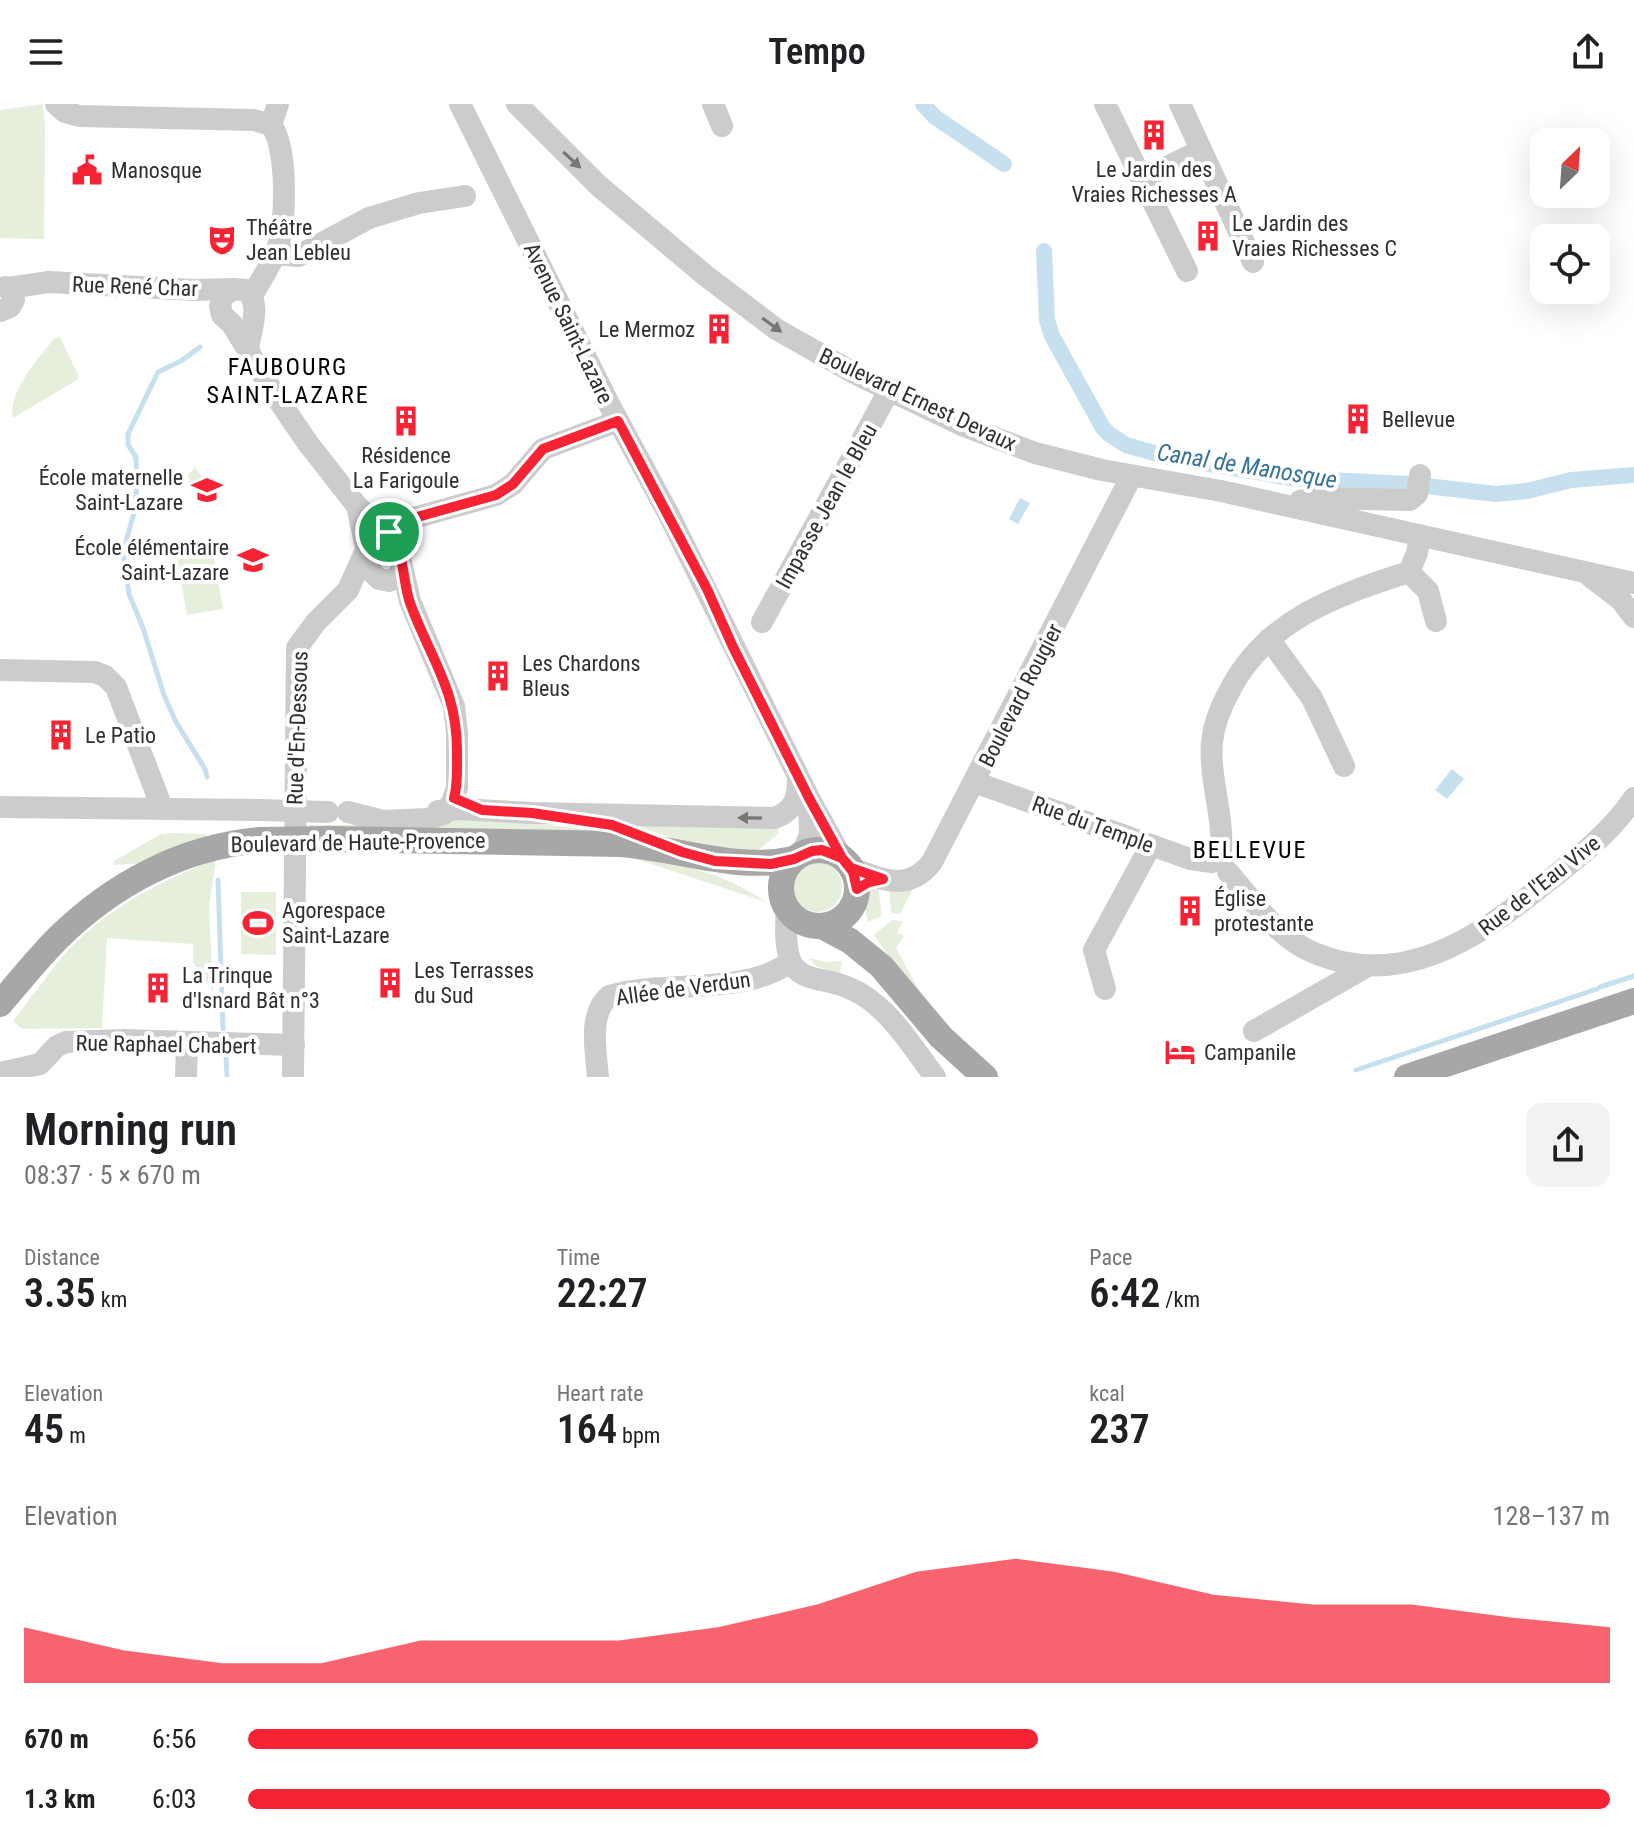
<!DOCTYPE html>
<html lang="en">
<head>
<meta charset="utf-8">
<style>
	:root { --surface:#fff; --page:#f2f2f2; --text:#202124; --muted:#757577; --accent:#f52333 }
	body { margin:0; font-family:"Roboto Condensed",sans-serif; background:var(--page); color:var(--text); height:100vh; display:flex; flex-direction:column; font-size:30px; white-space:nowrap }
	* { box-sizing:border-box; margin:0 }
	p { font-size:26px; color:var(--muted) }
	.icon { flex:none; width:44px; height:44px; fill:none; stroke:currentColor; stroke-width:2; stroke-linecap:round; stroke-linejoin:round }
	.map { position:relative; height:973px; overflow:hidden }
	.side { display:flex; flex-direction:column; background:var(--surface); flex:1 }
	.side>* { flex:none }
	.needle { width:52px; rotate:25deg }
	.fabs { position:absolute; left:1530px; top:24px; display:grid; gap:16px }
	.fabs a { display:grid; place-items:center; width:80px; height:80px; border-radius:16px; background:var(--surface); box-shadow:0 8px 32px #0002; font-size:40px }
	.pin { position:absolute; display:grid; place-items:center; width:68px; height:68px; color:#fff; margin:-34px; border:4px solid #fff; border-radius:50%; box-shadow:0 2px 8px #0007 }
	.round { display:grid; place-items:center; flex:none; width:84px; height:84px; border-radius:16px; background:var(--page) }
	.head { display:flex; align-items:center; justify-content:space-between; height:136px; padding:0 24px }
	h1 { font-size:44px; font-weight:600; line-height:60px }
	.metrics { display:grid; grid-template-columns:repeat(3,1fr); gap:12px; height:136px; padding:8px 24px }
	.metrics div { display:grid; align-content:center }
	.metrics b { font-size:40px; font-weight:600 }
	.metrics small { font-size:22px; font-weight:400 }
	.metrics p { font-size:22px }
	.chart { height:224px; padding:16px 24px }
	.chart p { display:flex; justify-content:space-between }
	.chart svg { width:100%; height:144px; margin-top:8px; fill:var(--accent); opacity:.7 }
	ul { padding:0 24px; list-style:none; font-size:26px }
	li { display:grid; grid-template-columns:128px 96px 1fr; align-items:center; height:60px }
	li i { height:20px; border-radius:10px; background:var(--accent) }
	header { display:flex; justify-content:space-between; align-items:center; height:104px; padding:0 24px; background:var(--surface); font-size:36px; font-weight:600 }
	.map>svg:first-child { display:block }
	.green { fill:#e6eedc }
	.water { fill:#c7e0ef }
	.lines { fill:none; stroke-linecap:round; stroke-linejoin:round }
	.stream { stroke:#c7e0ef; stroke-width:5 }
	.canal { stroke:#c7e0ef; stroke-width:16 }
	.minor { stroke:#ccc; stroke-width:22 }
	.major { stroke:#a7a7a7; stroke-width:26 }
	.minor-bridge { stroke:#ccc; stroke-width:22 }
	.major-bridge { stroke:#a7a7a7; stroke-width:26 }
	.oneway { fill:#767676 }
	.route-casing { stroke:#fff; stroke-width:16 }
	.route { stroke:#f52333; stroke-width:10 }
	.labels { text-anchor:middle; stroke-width:8; stroke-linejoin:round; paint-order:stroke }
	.poi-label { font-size:22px; fill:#2f2f2f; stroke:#fff; text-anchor:start }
	.street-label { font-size:22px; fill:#2f2f2f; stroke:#fff }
	.neighbourhood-label { font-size:24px; letter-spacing:2px; fill:#000; stroke:#fff }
	.water-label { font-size:24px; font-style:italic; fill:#35739a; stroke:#fff }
</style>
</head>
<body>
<header><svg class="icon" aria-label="menu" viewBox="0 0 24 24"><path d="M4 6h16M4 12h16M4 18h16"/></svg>Tempo<svg class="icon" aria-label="share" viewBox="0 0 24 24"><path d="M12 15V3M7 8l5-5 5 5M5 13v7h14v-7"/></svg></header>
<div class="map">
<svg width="1634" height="973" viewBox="0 0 1634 973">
	<rect width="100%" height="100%" fill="#fff"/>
	<!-- green -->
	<g class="green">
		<path d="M 43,0 L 45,21 L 44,135 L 0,134 L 0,6 Z"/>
		<path d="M 60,233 L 79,273 L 77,276 L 13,314 C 7,290 39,253 54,235 Z"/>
		<path d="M 195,363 L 206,380 L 198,389 L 191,382 L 188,371 Z"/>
		<path d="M 211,437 L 223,505 L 187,511 L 175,443 Z"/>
		<path d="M 456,713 C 510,715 564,724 618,728 L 310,725 L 309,721 L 438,721 Z"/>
		<path d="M 618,718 L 779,721 L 778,730 L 754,750 L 688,738 Z"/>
		<path d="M 172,729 L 207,730 L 207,734 L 142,759 L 114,761 L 114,757 L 161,730 Z"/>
		<path d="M 630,753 C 679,759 725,769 766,798 Z"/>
		<path d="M 216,755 L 209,803 L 213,888 L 193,858 L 193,840 L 107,834 L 102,924 L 22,925 L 13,917 C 33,892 52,863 74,840 C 115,800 164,776 216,755 Z"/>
		<circle cx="817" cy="783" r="25"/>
		<path d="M 878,782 L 882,812 L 868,818 L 863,794 L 871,784 Z"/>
		<path d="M 910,783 L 912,787 L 900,810 L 891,809 L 889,784 Z"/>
		<path d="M 241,788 L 276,788 L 276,851 L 241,850 Z"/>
		<path d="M 892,816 L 903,817 L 897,829 L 904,832 L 896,844 L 926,899 L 896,862 L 874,831 Z"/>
		<path d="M 808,854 L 827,858 L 842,857 L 840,871 L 816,862 Z"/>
	</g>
	<!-- water -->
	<g class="water">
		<path d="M 1020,394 L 1030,399 L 1018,420 L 1009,415 Z"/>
		<path d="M 1452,665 L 1464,675 L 1447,695 L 1435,686 Z"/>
	</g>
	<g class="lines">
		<!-- stream -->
		<g class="stream">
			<path d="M 200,243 L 181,257 L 158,268 L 128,330 L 128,341 L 136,353 L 137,378 L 135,405 L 123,449 L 129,490 L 143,524 L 164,591 L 176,618 L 205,665 L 207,673"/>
			<path d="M 218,776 L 223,925"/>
			<path d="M 1600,883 L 1634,872"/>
			<path d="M 226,951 L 227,973"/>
			<path d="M 1356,966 L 1597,885"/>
		</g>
		<!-- canal -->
		<g class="canal">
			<path d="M 923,0 L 935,13 L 1004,60"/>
			<path d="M 1044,147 L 1047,216 L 1052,232 L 1103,324 L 1109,330 L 1126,341 L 1168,353 L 1291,374 L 1409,380 L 1496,390 L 1527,387 L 1571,376 L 1634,371"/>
		</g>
		<!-- minor -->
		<g class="minor">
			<path d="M 56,0 L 65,8 L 79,12 L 254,16 L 271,21"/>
			<path d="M 460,0 L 609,300 L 668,409 L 809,694 L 842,754"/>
			<path d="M 517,0 L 599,82 L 706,172 L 776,225 L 854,269 L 964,322 L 1035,349 L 1102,366 L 1221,387 L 1634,479"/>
			<path d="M 713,0 L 722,22"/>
			<path d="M 1105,0 L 1187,167"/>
			<path d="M 1180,0 L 1253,158"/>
			<path d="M 1141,76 L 1201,46"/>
			<path d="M 276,150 L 298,152 L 369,114 L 419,99 L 465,92"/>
			<path d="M 8,184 L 49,178 L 194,186 L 234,185"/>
			<path d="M 245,186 L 234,185 L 223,192 L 220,202 L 222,211 L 232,220 L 273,288 L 307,338 L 357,402 L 396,437 L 410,497 L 454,602 L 457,629 L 457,684 L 452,698 L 444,710 L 427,715 L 383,717 L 348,708"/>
			<path d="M 245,186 C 263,198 250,226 248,246"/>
			<path d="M 252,192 C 260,177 270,163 276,148 C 287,123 288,43 271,21 L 278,0"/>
			<path d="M 0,207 L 10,203 L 14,196 L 12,188 L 5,183"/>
			<path d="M 1300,397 L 1313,394 L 1410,396 L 1417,390 L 1420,371"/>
			<path d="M 357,402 L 371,467 L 379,475 L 389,477 L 397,473 L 402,465"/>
			<path d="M 389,428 L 410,415 L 496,391 L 513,380 L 543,345 L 618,317"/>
			<path d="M 1409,468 L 1428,487 L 1436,517"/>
			<path d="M 1591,473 L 1621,496 L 1634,513"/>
			<path d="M 762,518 L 890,285"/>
			<path d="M 1269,535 L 1312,594 L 1344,662"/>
			<path d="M 0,566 L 95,568 L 105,572 L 116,583 L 162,704"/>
			<path d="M 974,678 L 1190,755 L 1212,758"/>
			<path d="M 0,703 L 260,706"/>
			<path d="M 438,707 L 459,705 L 532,709 L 774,714 C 795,707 798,693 798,673"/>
			<path d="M 1221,748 C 1224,712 1209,675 1212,638 C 1214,619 1221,602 1230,586 C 1267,515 1337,491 1409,468 L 1417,449 L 1420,431"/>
			<path d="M 802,750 L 810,730 L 809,699"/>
			<path d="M 851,764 C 881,775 908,789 932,758 L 1131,373"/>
			<path d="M 1228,768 C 1251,794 1274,829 1306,845 C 1398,890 1476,835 1547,778 C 1579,753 1611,728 1634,694"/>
			<path d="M 787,805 C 779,900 819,858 870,896 C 896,915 916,948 935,973"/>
			<path d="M 1105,885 L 1094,846 L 1151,741"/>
			<path d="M 1254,927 L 1366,863"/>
			<path d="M 0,969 L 40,960 L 57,942 L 66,938 L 124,936 L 294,941"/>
			<path d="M 186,973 L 187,938"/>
			<path d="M 293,973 L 297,544 L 316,518 L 348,486 L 365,448"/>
			<path d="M 598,973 C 596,948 588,910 609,892 C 662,876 745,892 790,858"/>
		</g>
		<!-- major -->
		<g class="major">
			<path d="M 329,735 L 620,740 C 679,744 736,768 794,755"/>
			<circle cx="819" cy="784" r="38"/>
			<path d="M 822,822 L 850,837 L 881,862 L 941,933 L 985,973"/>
			<path d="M 0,900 C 19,878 37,855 58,834 C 113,780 182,743 260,736"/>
			<path d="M 1407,973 L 1634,897"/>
		</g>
		<!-- minor-bridge -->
		<path class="minor-bridge" d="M 260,706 L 328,708"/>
		<!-- major-bridge -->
		<path class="major-bridge" d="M 260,736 L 329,735"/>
	</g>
	<!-- one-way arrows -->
	<defs><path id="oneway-solid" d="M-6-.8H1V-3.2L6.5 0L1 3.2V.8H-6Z" transform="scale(2)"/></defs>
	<g class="oneway">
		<use href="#oneway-solid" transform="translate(572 56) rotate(43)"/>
		<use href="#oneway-solid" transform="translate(772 221) rotate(36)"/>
		<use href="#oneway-solid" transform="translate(750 714) rotate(-179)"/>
	</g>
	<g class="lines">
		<!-- route casing -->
		<g class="route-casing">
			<path id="route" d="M 389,428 C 405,448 402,475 410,499 C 431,556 458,586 457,651 C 457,665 458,680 454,694 L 482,706 L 532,709 L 612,721 L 682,748 L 715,757 L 771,760 L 794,755 L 812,747 L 822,746 L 842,754 L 851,764 L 883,775 L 869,778 L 857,785 L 853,768 L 842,754 L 809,694 L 733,543 L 707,485 L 618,317 L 543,345 L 513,380 L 496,391 L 410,415 L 389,428"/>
		</g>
		<!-- route -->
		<use href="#route" class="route"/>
	</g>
	<!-- icons -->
	<defs>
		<g id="building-bare" transform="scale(2.4)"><path d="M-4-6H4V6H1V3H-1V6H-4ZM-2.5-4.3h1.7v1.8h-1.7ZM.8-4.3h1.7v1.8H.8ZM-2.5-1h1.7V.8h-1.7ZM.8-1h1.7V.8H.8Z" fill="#f52333" stroke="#fff" stroke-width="2.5" paint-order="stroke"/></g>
		<g id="civic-bare" transform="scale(2.4)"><path d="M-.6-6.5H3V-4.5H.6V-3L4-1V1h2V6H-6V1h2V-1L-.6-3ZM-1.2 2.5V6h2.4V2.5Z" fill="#f52333" stroke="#fff" stroke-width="2.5" paint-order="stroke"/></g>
		<g id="theatre-bare" transform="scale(2.4)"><path d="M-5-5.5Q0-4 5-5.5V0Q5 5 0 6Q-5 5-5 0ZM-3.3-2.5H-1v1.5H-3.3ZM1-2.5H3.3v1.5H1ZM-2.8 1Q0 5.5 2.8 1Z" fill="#f52333" stroke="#fff" stroke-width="2.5" paint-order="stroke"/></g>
		<g id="school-bare" transform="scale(2.4)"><path d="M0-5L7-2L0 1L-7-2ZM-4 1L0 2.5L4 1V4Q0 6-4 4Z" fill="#f52333" stroke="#fff" stroke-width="2.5" paint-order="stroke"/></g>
		<g id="stadium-bare" transform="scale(2.4)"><path d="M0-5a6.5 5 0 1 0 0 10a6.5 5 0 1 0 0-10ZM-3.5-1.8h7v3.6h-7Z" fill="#f52333" stroke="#fff" stroke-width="2.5" paint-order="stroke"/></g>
		<g id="hotel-bare" transform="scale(2.4)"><path d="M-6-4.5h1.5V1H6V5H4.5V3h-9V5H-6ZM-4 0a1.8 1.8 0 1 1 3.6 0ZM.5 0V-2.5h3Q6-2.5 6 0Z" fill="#f52333" stroke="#fff" stroke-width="2.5" paint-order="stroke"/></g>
	</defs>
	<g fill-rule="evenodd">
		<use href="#building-bare" x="1154" y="31"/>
		<use href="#civic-bare" x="87" y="66"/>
		<use href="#building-bare" x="1208" y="132"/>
		<use href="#theatre-bare" x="222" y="136"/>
		<use href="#building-bare" x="719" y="225"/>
		<use href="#building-bare" x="1358" y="315"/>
		<use href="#building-bare" x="406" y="317"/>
		<use href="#school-bare" x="207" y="386"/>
		<use href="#school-bare" x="253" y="456"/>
		<use href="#building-bare" x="498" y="572"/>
		<use href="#building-bare" x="61" y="631"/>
		<use href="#building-bare" x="1190" y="807"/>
		<use href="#stadium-bare" x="258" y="819"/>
		<use href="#building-bare" x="390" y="879"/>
		<use href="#building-bare" x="158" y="884"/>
		<use href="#hotel-bare" x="1180" y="948"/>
	</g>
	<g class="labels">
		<!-- poi labels -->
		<g class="poi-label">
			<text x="1154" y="73" text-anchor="middle">Le Jardin des<tspan x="1154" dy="25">Vraies Richesses A</tspan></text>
			<text x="111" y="74">Manosque</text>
			<text x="1232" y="127">Le Jardin des<tspan x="1232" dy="25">Vraies Richesses C</tspan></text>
			<text x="246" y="131">Théâtre<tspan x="246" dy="25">Jean Lebleu</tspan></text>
			<text x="695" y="233" text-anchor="end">Le Mermoz</text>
			<text x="1382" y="323">Bellevue</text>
			<text x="406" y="359" text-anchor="middle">Résidence<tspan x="406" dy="25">La Farigoule</tspan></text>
			<text x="183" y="381" text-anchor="end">École maternelle<tspan x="183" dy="25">Saint-Lazare</tspan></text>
			<text x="229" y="451" text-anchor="end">École élémentaire<tspan x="229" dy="25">Saint-Lazare</tspan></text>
			<text x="522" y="567">Les Chardons<tspan x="522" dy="25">Bleus</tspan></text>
			<text x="85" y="639">Le Patio</text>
			<text x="1214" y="802">Église<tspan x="1214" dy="25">protestante</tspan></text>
			<text x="282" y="814">Agorespace<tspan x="282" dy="25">Saint-Lazare</tspan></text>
			<text x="414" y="874">Les Terrasses<tspan x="414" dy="25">du Sud</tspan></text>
			<text x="182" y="879">La Trinque<tspan x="182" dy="25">d'Isnard Bât n°3</tspan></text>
			<text x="1204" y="956">Campanile</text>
		</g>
		<!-- street labels -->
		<g class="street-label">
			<text transform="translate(135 182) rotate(2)" y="8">Rue René Char</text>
			<text transform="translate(569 219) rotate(64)" y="8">Avenue Saint-Lazare</text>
			<text transform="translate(918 295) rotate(25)" y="8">Boulevard Ernest Devaux</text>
			<text transform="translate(826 402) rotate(-61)" y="8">Impasse Jean le Bleu</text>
			<text transform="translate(1020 591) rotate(-63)" y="8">Boulevard Rougier</text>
			<text transform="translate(297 624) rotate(-88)" y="8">Rue d'En-Dessous</text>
			<text transform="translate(1093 720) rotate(20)" y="8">Rue du Temple</text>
			<text transform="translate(358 738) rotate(-1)" y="8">Boulevard de Haute-Provence</text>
			<text transform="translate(1539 781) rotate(-38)" y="8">Rue de l'Eau Vive</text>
			<text transform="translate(683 884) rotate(-8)" y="8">Allée de Verdun</text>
			<text transform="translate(166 940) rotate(1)" y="8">Rue Raphael Chabert</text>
		</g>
		<!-- neighbourhood labels -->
		<g class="neighbourhood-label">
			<text x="288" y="271">FAUBOURG<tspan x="288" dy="28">SAINT-LAZARE</tspan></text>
			<text x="1250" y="754">BELLEVUE</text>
		</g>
		<!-- water labels -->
		<g class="water-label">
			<text transform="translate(1247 362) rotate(9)" y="8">Canal de Manosque</text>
		</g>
	</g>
</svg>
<div class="fabs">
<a><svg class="needle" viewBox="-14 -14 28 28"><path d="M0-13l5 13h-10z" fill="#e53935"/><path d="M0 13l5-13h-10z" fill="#757577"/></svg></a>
<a><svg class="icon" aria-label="locate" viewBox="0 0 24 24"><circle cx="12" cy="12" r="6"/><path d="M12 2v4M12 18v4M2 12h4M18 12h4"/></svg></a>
</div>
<div class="pin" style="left:389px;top:428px;background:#1e9e55"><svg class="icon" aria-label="arrive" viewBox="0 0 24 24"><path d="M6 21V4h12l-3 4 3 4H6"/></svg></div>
</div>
<section class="side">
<div class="head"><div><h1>Morning run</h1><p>08:37 · 5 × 670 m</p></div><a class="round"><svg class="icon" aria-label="share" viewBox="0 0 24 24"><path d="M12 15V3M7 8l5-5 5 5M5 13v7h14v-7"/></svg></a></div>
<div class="metrics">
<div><p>Distance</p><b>3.35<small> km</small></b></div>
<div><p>Time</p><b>22:27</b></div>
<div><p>Pace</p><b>6:42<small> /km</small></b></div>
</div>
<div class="metrics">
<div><p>Elevation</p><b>45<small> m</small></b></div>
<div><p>Heart rate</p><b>164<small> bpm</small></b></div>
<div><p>kcal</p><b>237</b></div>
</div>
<div class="chart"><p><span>Elevation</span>128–137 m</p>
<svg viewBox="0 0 160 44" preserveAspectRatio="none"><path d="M0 44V27L10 34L20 38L30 38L40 31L50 31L60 31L70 27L80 20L90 10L100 6L110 10L120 17L130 20L140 20L150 24L160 27V44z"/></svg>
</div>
<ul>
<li><b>670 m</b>6:56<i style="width:58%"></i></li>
<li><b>1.3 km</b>6:03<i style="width:100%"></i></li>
</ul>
</section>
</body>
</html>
